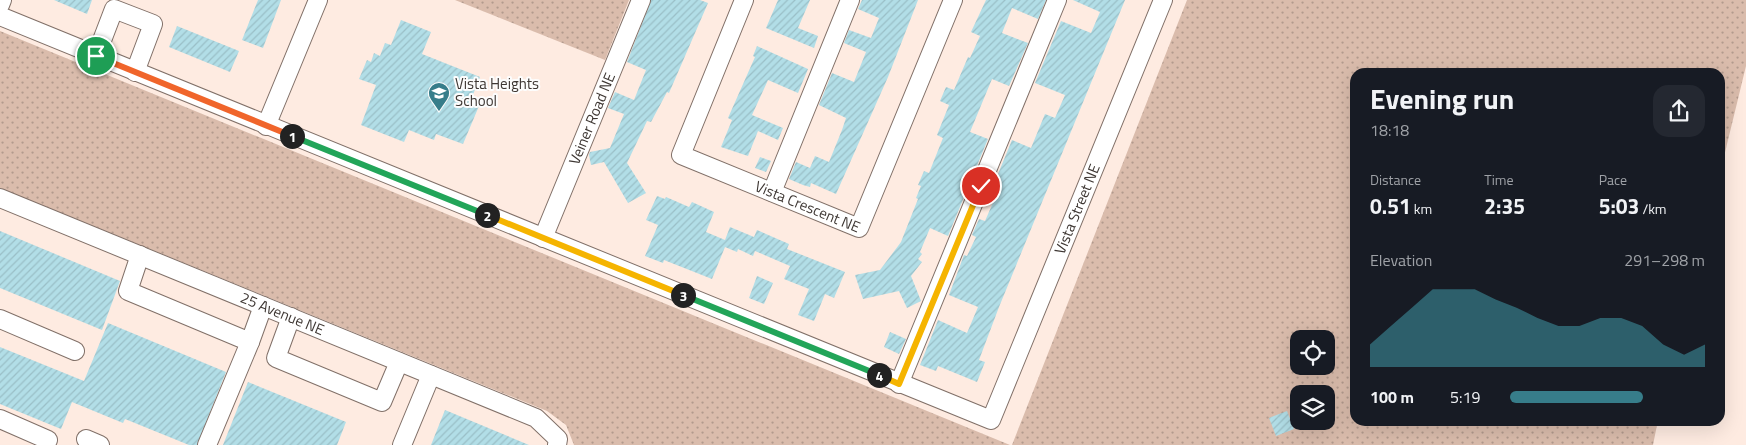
<!DOCTYPE html>
<html lang="en">
<head>
<meta charset="utf-8">
<style>
	:root { --surface:#171b24; --page:#242831; --text:#f1f3f6; --muted:#9ea1a6; --accent:#377d8a }
	body { margin:0; font-family:"Titillium Web",sans-serif; background:var(--page); color:var(--text); height:100vh; display:flex; flex-direction:column; font-size:19px; white-space:nowrap }
	* { box-sizing:border-box; margin:0 }
	p { font-size:16px; color:var(--muted) }
	.icon { flex:none; width:28px; height:28px; fill:none; stroke:currentColor; stroke-width:2; stroke-linecap:round; stroke-linejoin:round }
	.map { position:relative; flex:1; overflow:hidden }
	.panel { position:absolute; left:1350px; top:68px; width:375px; height:358px; display:flex; flex-direction:column; background:var(--surface); border-radius:15px; box-shadow:0 5px 20px #0002 }
	.panel>* { flex:none }
	.controls { position:absolute; left:1290px; top:330px; display:grid; gap:10px }
	.controls a { display:grid; place-items:center; width:45px; height:45px; border-radius:10px; background:var(--surface); box-shadow:0 5px 20px #0002; font-size:25px }
	.pin { position:absolute; display:grid; place-items:center; width:42px; height:42px; color:#fff; margin:-21px; border:2px solid #fff; border-radius:50%; box-shadow:0 1px 5px #0007 }
	.km { position:absolute; width:25px; height:25px; margin:-12px; border-radius:50%; background:#222; color:#fff; font-size:14px; line-height:25px; text-align:center }
	.round { display:grid; place-items:center; flex:none; width:52px; height:52px; border-radius:15px; background:var(--page) }
	.overview { display:flex; align-items:center; justify-content:space-between; height:85px; padding:0 20px }
	h1 { font-size:28px; font-weight:700; line-height:38px }
	.metrics { display:grid; grid-template-columns:repeat(3,1fr); gap:8px; height:85px; padding:5px 20px }
	.metrics div { display:grid; align-content:center }
	.metrics b { font-size:21px; font-weight:700 }
	.metrics small { font-size:14px; font-weight:400 }
	.metrics p { font-size:14px }
	.chart { height:140px; padding:10px 20px }
	.chart p { display:flex; justify-content:space-between }
	.chart svg { width:100%; height:90px; margin-top:5px; fill:var(--accent); opacity:.7 }
	ul { padding:0 20px; list-style:none; font-size:16px }
	li { display:grid; grid-template-columns:80px 60px 1fr; align-items:center; height:38px }
	li i { height:12px; border-radius:6px; background:var(--accent) }
	.map>svg:first-child { display:block }
	.park { fill:url(#park-dots); fill-rule:evenodd }
	.building { fill:url(#building-hatch) }
	.lines { fill:none; stroke-linecap:round; stroke-linejoin:round }
	.minor-casing { stroke:#817068; stroke-width:20 }
	.minor { stroke:#fff; stroke-width:18 }
	.split-1-casing { stroke:#fff; stroke-width:10 }
	.split-2-casing { stroke:#fff; stroke-width:10 }
	.split-3-casing { stroke:#fff; stroke-width:10 }
	.split-4-casing { stroke:#fff; stroke-width:10 }
	.split-5-casing { stroke:#fff; stroke-width:10 }
	.split-1 { stroke:#f0652b; stroke-width:6 }
	.split-2 { stroke:#22a559; stroke-width:6 }
	.split-3 { stroke:#f5b400; stroke-width:6 }
	.split-4 { stroke:#22a559; stroke-width:6 }
	.split-5 { stroke:#f5b400; stroke-width:6 }
	.labels { text-anchor:middle; stroke-width:4; stroke-linejoin:round; paint-order:stroke }
	.poi-label { font-size:15px; fill:#3e3733; stroke:#fdfdfd; text-anchor:start }
	.street-label { font-size:15px; fill:#3e3733; stroke:#fdfdfd }
</style>
</head>
<body>
<div class="map">
<svg width="1746" height="445" viewBox="0 0 1746 445">
	<defs>
		<pattern id="park-dots" width="8" height="8" patternUnits="userSpaceOnUse" patternTransform="scale(1.25)"><rect width="8" height="8" fill="#dabcac"/><path d="M2 2h.1M6 6h.1" fill="none" stroke="#b29a8d" stroke-width="1.8" stroke-linecap="round"/></pattern>
		<pattern id="building-hatch" width="6" height="6" patternUnits="userSpaceOnUse" patternTransform="scale(1.25)"><rect width="6" height="6" fill="#b2dee7"/><path d="M-1 1l2-2M0 6l6-6M5 7l2-2" fill="none" stroke="#9abfc7"/></pattern>
	</defs>
	<rect width="100%" height="100%" fill="#feebe1"/>
	<!-- park -->
	<g class="park">
		<path d="M 455,0 L 629,0 L 605,60 Z"/>
		<path d="M 1187,0 L 1746,0 L 1746,66 L 1720,173 L 1720,72 L 1355,72 L 1355,420 L 1658,420 L 1653,445 L 1012,445 ZM 1299,339 L 1326,339 L 1326,366 L 1299,366 ZM 1299,394 L 1326,394 L 1326,421 L 1299,421 Z"/>
		<path d="M 0,31 L 1010,445 L 574,445 L 566,425 L 547,411 L 0,188 Z"/>
	</g>
	<!-- building -->
	<g class="building">
		<path d="M 54,0 L 92,0 L 87,14 Z"/>
		<path d="M 258,0 L 281,0 L 263,48 L 242,40 Z"/>
		<path d="M 651,0 L 700,0 L 708,3 L 669,93 L 667,92 L 651,122 L 647,121 L 627,163 L 646,193 L 628,203 L 604,162 L 591,165 L 589,155 L 590,152 L 610,148 L 624,114 L 608,108 L 615,92 L 634,100 L 646,70 L 627,62 Z"/>
		<path d="M 778,0 L 810,0 L 798,28 L 818,36 L 814,48 L 766,28 Z"/>
		<path d="M 862,0 L 918,0 L 888,77 L 836,194 L 811,183 L 810,187 L 803,185 L 789,179 L 796,162 L 810,168 L 815,156 L 829,162 L 842,130 L 846,118 L 819,105 L 832,73 L 854,82 L 866,52 L 844,43 L 849,30 L 871,38 L 879,18 L 858,9 Z"/>
		<path d="M 986,0 L 1046,0 L 1038,19 L 1012,8 L 1002,33 L 1028,43 L 1009,86 L 992,79 L 970,132 L 988,139 L 948,236 L 930,228 L 920,252 L 922,254 L 918,259 L 922,262 L 911,276 L 921,301 L 907,308 L 899,291 L 863,299 L 855,275 L 880,270 L 901,242 L 918,199 L 916,198 L 921,186 L 918,185 L 924,171 L 929,173 L 943,138 L 937,135 L 949,105 L 940,101 L 946,87 L 954,90 L 968,57 L 970,58 L 980,36 L 971,32 Z"/>
		<path d="M 1073,0 L 1125,0 L 999,307 L 979,360 L 985,362 L 977,382 L 938,366 L 936,371 L 920,365 L 938,320 L 967,333 L 978,307 L 949,295 L 964,255 L 967,256 L 976,237 L 972,235 L 979,219 L 985,221 L 999,189 L 993,186 L 1012,140 L 1031,148 L 1045,114 L 1055,118 L 1065,95 L 1035,83 L 1061,21 L 1091,33 L 1100,12 Z"/>
		<path d="M 401,20 L 431,32 L 422,54 L 480,77 L 470,102 L 479,106 L 463,144 L 436,134 L 434,140 L 409,130 L 404,142 L 361,125 L 376,85 L 359,79 L 367,60 L 371,62 L 374,53 L 380,56 L 385,43 L 391,45 Z"/>
		<path d="M 177,26 L 239,51 L 230,72 L 169,47 Z"/>
		<path d="M 757,46 L 808,69 L 798,93 L 768,80 L 752,115 L 783,128 L 778,140 L 758,131 L 748,156 L 721,147 L 732,120 L 728,118 L 755,57 L 753,56 Z"/>
		<path d="M 760,157 L 771,161 L 766,172 L 755,168 Z"/>
		<path d="M 657,196 L 665,199 L 666,197 L 689,207 L 692,202 L 714,212 L 706,232 L 725,240 L 730,227 L 754,237 L 757,230 L 789,244 L 787,249 L 845,272 L 834,298 L 825,294 L 814,321 L 798,315 L 809,289 L 784,279 L 790,266 L 755,251 L 753,256 L 738,249 L 737,252 L 725,247 L 712,279 L 664,260 L 663,263 L 645,256 L 658,225 L 646,220 Z"/>
		<path d="M 0,231 L 120,281 L 102,330 L 0,288 Z"/>
		<path d="M 757,276 L 773,283 L 764,304 L 749,298 Z"/>
		<path d="M 108,323 L 226,372 L 197,445 L 189,445 L 125,419 L 123,423 L 72,402 L 61,429 L 0,404 L 0,347 L 84,381 Z"/>
		<path d="M 890,332 L 906,339 L 899,354 L 884,347 Z"/>
		<path d="M 248,382 L 346,422 L 337,445 L 223,445 Z"/>
		<path d="M 445,410 L 529,445 L 431,445 Z"/>
		<path d="M 1287,411 L 1294,429 L 1276,436 L 1269,418 Z"/>
	</g>
	<g class="lines">
		<!-- minor casing -->
		<g class="minor-casing">
			<g id="minor">
				<path id="s1" d="M 744,0 L 681,155 L 859,228 L 953,0"/>
				<path d="M 0,5 L 2,0"/>
				<path id="s2" d="M 0,16 L 991,420 L 1163,0"/>
				<path d="M 96,56 L 114,9 L 153,24 L 135,72"/>
				<path d="M 266,126 L 318,0"/>
				<path d="M 772,192 L 850,0"/>
				<path id="s3" d="M 0,198 L 536,418 L 558,439 L 557,445"/>
				<path id="s4" d="M 543,238 L 641,0"/>
				<path d="M 140,255 L 128,291 L 250,342 L 263,306"/>
				<path d="M 291,317 L 276,358 L 382,402 L 399,362"/>
				<path d="M 0,319 L 75,351"/>
				<path d="M 899,384 L 1057,0"/>
				<path d="M 0,419 L 48,440"/>
				<path d="M 86,439 L 100,445"/>
				<path d="M 207,445 L 250,342"/>
				<path d="M 402,445 L 431,375"/>
			</g>
		</g>
		<!-- minor -->
		<use href="#minor" class="minor"/>
	</g>
	<g class="lines">
		<!-- split-1 casing -->
		<g class="split-1-casing">
			<path id="split-1" d="M 96,56 L 292,136"/>
		</g>
		<!-- split-2 casing -->
		<g class="split-2-casing">
			<path id="split-2" d="M 292,136 L 487,215"/>
		</g>
		<!-- split-3 casing -->
		<g class="split-3-casing">
			<path id="split-3" d="M 487,215 L 683,295"/>
		</g>
		<!-- split-4 casing -->
		<g class="split-4-casing">
			<path id="split-4" d="M 683,295 L 879,375"/>
		</g>
		<!-- split-5 casing -->
		<g class="split-5-casing">
			<path id="split-5" d="M 879,375 L 899,384 L 981,186"/>
		</g>
		<!-- split-1 -->
		<use href="#split-1" class="split-1"/>
		<!-- split-2 -->
		<use href="#split-2" class="split-2"/>
		<!-- split-3 -->
		<use href="#split-3" class="split-3"/>
		<!-- split-4 -->
		<use href="#split-4" class="split-4"/>
		<!-- split-5 -->
		<use href="#split-5" class="split-5"/>
	</g>
	<!-- icons -->
	<defs>
		<g id="school-pin" transform="scale(1.125)"><path d="M0 17L-7.5 6A9.5 9.5 0 1 1 7.5 6Z" fill="#377d8a" stroke="#fdfdfd"/><path d="M0-5L7-2L0 1L-7-2ZM-4 1L0 2.5L4 1V4Q0 6-4 4Z" fill="#fff"/></g>
	</defs>
	<g fill-rule="evenodd">
		<use href="#school-pin" x="439" y="93"/>
	</g>
	<g class="labels">
		<!-- poi labels -->
		<g class="poi-label">
			<text x="455" y="89">Vista Heights<tspan x="455" dy="17">School</tspan></text>
		</g>
		<!-- street labels -->
		<g class="street-label">
			<text dy="5" stroke="none"><textPath href="#s4" startOffset="129">Veiner Road NE</textPath></text>
			<text dy="5" stroke="none"><textPath href="#s1" startOffset="304">Vista Crescent NE</textPath></text>
			<text dy="5" stroke="none"><textPath href="#s2" startOffset="1298">Vista Street NE</textPath></text>
			<text dy="5" stroke="none"><textPath href="#s3" startOffset="305">25 Avenue NE</textPath></text>
		</g>
	</g>
</svg>
<div class="controls">
<a><svg class="icon" aria-label="locate" viewBox="0 0 24 24"><circle cx="12" cy="12" r="6"/><path d="M12 2v4M12 18v4M2 12h4M18 12h4"/></svg></a>
<a><svg class="icon" aria-label="layers" viewBox="0 0 24 24"><path d="M12 4l9 5-9 5-9-5zM3 14l9 5 9-5"/></svg></a>
</div>
<div class="pin" style="left:96px;top:56px;background:#1e9e55"><svg class="icon" aria-label="arrive" viewBox="0 0 24 24"><path d="M6 21V4h12l-3 4 3 4H6"/></svg></div>
<div class="pin" style="left:981px;top:186px;background:#d93025"><svg class="icon" aria-label="check" viewBox="0 0 24 24"><path d="M5 12l5 5 9-10"/></svg></div>
<b class="km" style="left:292px;top:136px">1</b>
<b class="km" style="left:487px;top:215px">2</b>
<b class="km" style="left:683px;top:295px">3</b>
<b class="km" style="left:879px;top:375px">4</b>
<section class="panel">
<div class="overview"><div><h1>Evening run</h1><p>18:18</p></div><a class="round"><svg class="icon" aria-label="share" viewBox="0 0 24 24"><path d="M12 15V3M7 8l5-5 5 5M5 13v7h14v-7"/></svg></a></div>
<div class="metrics">
<div><p>Distance</p><b>0.51<small> km</small></b></div>
<div><p>Time</p><b>2:35</b></div>
<div><p>Pace</p><b>5:03<small> /km</small></b></div>
</div>
<div class="chart"><p><span>Elevation</span>291–298 m</p>
<svg viewBox="0 0 160 44" preserveAspectRatio="none"><path d="M0 44V33L10 24L20 15L30 6L40 6L50 6L60 11L70 15L80 20L90 24L100 24L110 20L120 20L130 24L140 33L150 38L160 33V44z"/></svg>
</div>
<ul>
<li><b>100 m</b>5:19<i style="width:68%"></i></li>
</ul>
</section>
</div>
</body>
</html>
